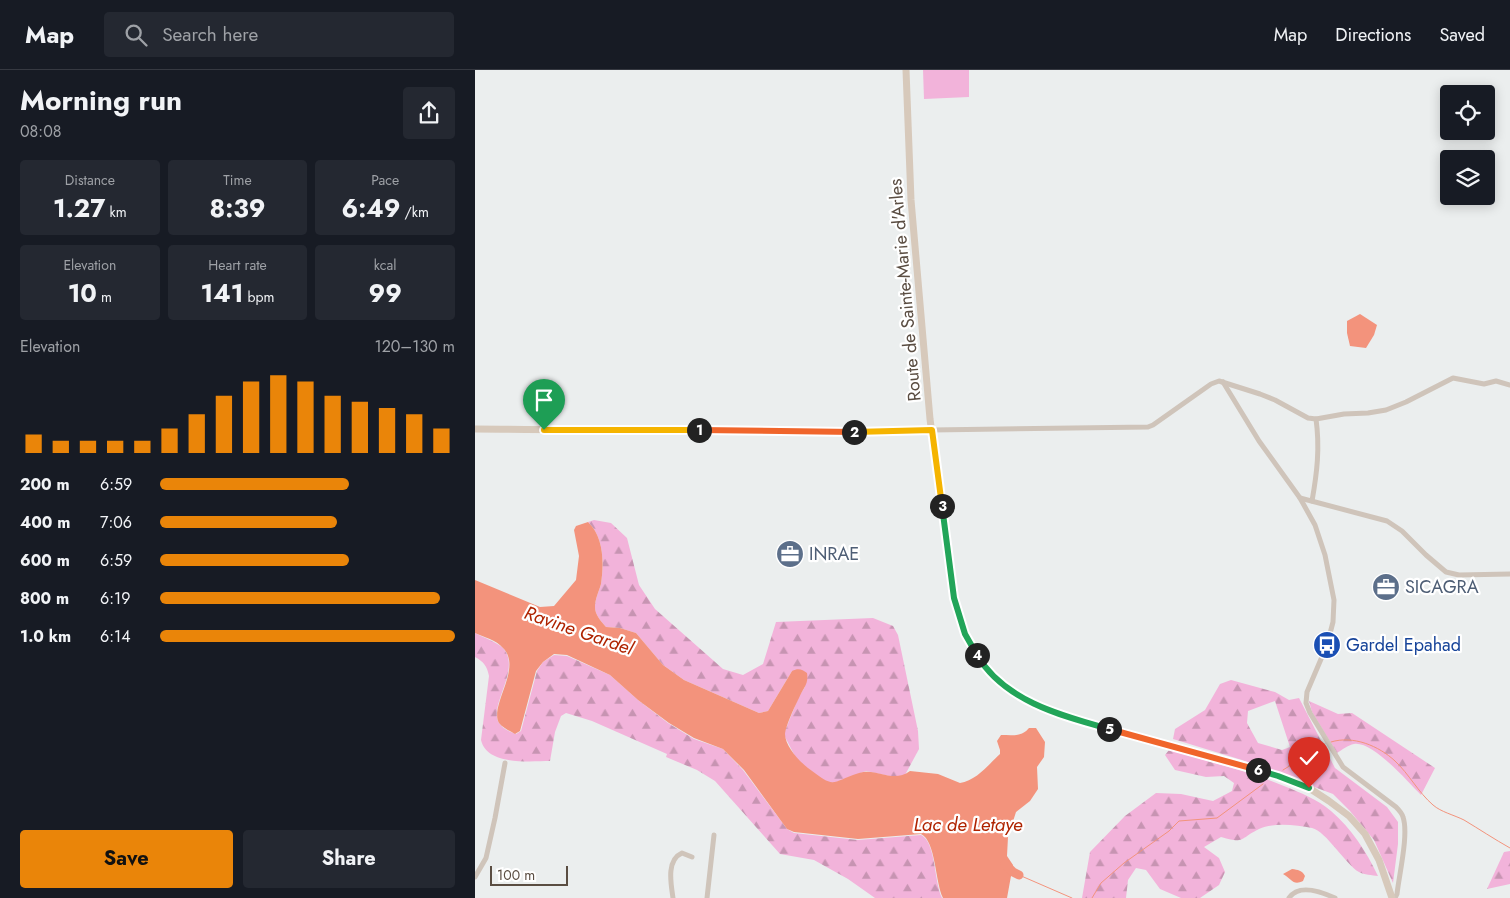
<!DOCTYPE html>
<html lang="en">
<head>
<meta charset="utf-8">
<style>
	:root { --surface:#171b24; --page:#242831; --text:#f1f3f6; --muted:#9ea1a6; --line:#363941; --accent:#ea8509 }
	body { margin:0; font-family:Jost,sans-serif; background:var(--page); color:var(--text); height:100vh; display:flex; flex-direction:column; font-size:19px; white-space:nowrap }
	* { box-sizing:border-box; margin:0 }
	p { font-size:16px; color:var(--muted) }
	.icon { flex:none; width:28px; height:28px; fill:none; stroke:currentColor; stroke-width:2; stroke-linecap:round; stroke-linejoin:round }
	.map { position:relative; flex:1; overflow:hidden }
	.drawer { display:flex; flex-direction:column; background:var(--surface); width:475px }
	.drawer>* { flex:none }
	.controls { position:absolute; left:965px; top:15px; display:grid; gap:10px }
	.controls a { display:grid; place-items:center; width:55px; height:55px; border-radius:5px; background:var(--surface); box-shadow:0 2px 12px #0003; font-size:25px }
	.scale { position:absolute; left:15px; bottom:12px; width:78px; box-sizing:border-box; padding-left:5px; border:2px solid #5a4d42; border-top:0; font-size:14px; line-height:18px; white-space:nowrap; color:#5a4d42; -webkit-text-stroke:4px #fff; paint-order:stroke }
	.pin { position:absolute; display:grid; place-items:center; width:42px; height:42px; color:#fff; margin:-51px -21px; border-radius:50% 50% 50% 0; rotate:-45deg; box-shadow:0 0 5px #0007 }
	.pin .icon { rotate:45deg }
	.km { position:absolute; width:25px; height:25px; margin:-12px; border-radius:50%; background:#222; color:#fff; font-size:14px; line-height:25px; text-align:center }
	.round { display:grid; place-items:center; flex:none; width:52px; height:52px; border-radius:5px; background:var(--page) }
	.summary { display:flex; align-items:center; justify-content:space-between; height:85px; padding:0 20px }
	h1 { font-size:28px; font-weight:700; line-height:38px }
	.stats { display:grid; grid-template-columns:repeat(3,1fr); gap:8px; height:85px; padding:5px 20px }
	.stats div { display:grid; align-content:center; border-radius:5px; background:var(--page); text-align:center }
	.stats b { font-size:25px; font-weight:700 }
	.stats small { font-size:14px; font-weight:400 }
	.stats p { font-size:14px }
	.chart { height:140px; padding:10px 20px }
	.chart p { display:flex; justify-content:space-between }
	.chart svg { width:100%; height:90px; margin-top:5px; stroke:var(--accent); stroke-width:6 }
	.button { display:flex; gap:10px; margin-top:auto; padding:10px 20px }
	.button a { flex:1; height:58px; border-radius:5px; background:var(--accent); color:#111; font-size:20px; font-weight:700; line-height:58px; text-align:center }
	.button a+a { background:var(--page); color:var(--text) }
	ul { padding:0 20px; list-style:none; font-size:16px }
	li { display:grid; grid-template-columns:80px 60px 1fr; align-items:center; height:38px }
	li i { height:12px; border-radius:6px; background:var(--accent) }
	header { display:flex; align-items:center; gap:30px; box-sizing:border-box; height:70px; padding:0 25px; background:var(--surface); border-bottom:1px solid var(--line) }
	header strong { font-size:24px }
	nav { display:flex; gap:28px; margin-inline-start:auto; font-size:18px }
	.search { width:350px; height:45px; background:var(--page); display:flex; align-items:center; gap:12px; box-sizing:border-box; padding:0 18px; border-radius:5px; color:var(--muted); font-size:19px }
	main { display:flex; flex:1; min-height:0 }
	.map>svg:first-child { display:block }
	.forest { fill:url(#forest-firs); fill-rule:evenodd }
	.pitch { fill:#f2b3da }
	.water { fill:#f3937c }
	.lines { fill:none; stroke-linecap:round; stroke-linejoin:round }
	.stream { stroke:#f3937c; stroke-width:1 }
	.river { stroke:#f3937c; stroke-width:9 }
	.minor { stroke:#cfc4ba; stroke-width:5 }
	.secondary { stroke:#d7c9bb; stroke-width:7 }
	.split-1-casing { stroke:#fff; stroke-width:10 }
	.split-2-casing { stroke:#fff; stroke-width:10 }
	.split-3-casing { stroke:#fff; stroke-width:10 }
	.split-4-casing { stroke:#fff; stroke-width:10 }
	.split-5-casing { stroke:#fff; stroke-width:10 }
	.split-6-casing { stroke:#fff; stroke-width:10 }
	.split-7-casing { stroke:#fff; stroke-width:10 }
	.split-1 { stroke:#f5b400; stroke-width:6 }
	.split-2 { stroke:#f0652b; stroke-width:6 }
	.split-3 { stroke:#f5b400; stroke-width:6 }
	.split-4 { stroke:#22a559; stroke-width:6 }
	.split-5 { stroke:#22a559; stroke-width:6 }
	.split-6 { stroke:#f0652b; stroke-width:6 }
	.split-7 { stroke:#22a559; stroke-width:6 }
	.labels { text-anchor:middle; stroke-width:4.5; stroke-linejoin:round; paint-order:stroke }
	.street-label { font-size:18px; fill:#5a4d42; stroke:#fff }
	.service-label { font-size:18px; fill:#4e5e75; stroke:#fff; text-anchor:start }
	.transit-label { font-size:18px; fill:#164399; stroke:#fff; text-anchor:start }
	.water-label { font-size:19px; font-style:italic; fill:#af2300; stroke:#fff }
</style>
</head>
<body>
<header>
<strong>Map</strong>
<div class="search"><svg class="icon" aria-label="search" viewBox="0 0 24 24"><circle cx="10" cy="10" r="6"/><path d="M15 15l6 6"/></svg>Search here</div>
<nav><a>Map</a><a>Directions</a><a>Saved</a></nav>
</header>
<main>
<section class="drawer">
<div class="summary"><div><h1>Morning run</h1><p>08:08</p></div><a class="round"><svg class="icon" aria-label="share" viewBox="0 0 24 24"><path d="M12 15V3M7 8l5-5 5 5M5 13v7h14v-7"/></svg></a></div>
<div class="stats">
<div><p>Distance</p><b>1.27<small> km</small></b></div>
<div><p>Time</p><b>8:39</b></div>
<div><p>Pace</p><b>6:49<small> /km</small></b></div>
</div>
<div class="stats">
<div><p>Elevation</p><b>10<small> m</small></b></div>
<div><p>Heart rate</p><b>141<small> bpm</small></b></div>
<div><p>kcal</p><b>99</b></div>
</div>
<div class="chart"><p><span>Elevation</span>120–130 m</p>
<svg viewBox="0 0 160 44" preserveAspectRatio="none"><path d="M5 44V35M15 44V38M25 44V38M35 44V38M45 44V38M55 44V32M65 44V25M75 44V16M85 44V9M95 44V6M105 44V9M115 44V16M125 44V19M135 44V22M145 44V25M155 44V32"/></svg>
</div>
<ul>
<li><b>200 m</b>6:59<i style="width:64%"></i></li>
<li><b>400 m</b>7:06<i style="width:60%"></i></li>
<li><b>600 m</b>6:59<i style="width:64%"></i></li>
<li><b>800 m</b>6:19<i style="width:95%"></i></li>
<li><b>1.0 km</b>6:14<i style="width:100%"></i></li>
</ul>
<div class="button"><a>Save</a><a>Share</a></div>
</section>
<div class="map">
<svg width="1035" height="828" viewBox="0 0 1035 828">
	<defs>
		<pattern id="forest-firs" width="22" height="20" patternUnits="userSpaceOnUse" patternTransform="scale(1.25)"><rect width="22" height="20" fill="#f2b3da"/><path d="M5 1l3.5 6h-7zM16 11l3.5 6h-7z" fill="#c794b2"/></pattern>
	</defs>
	<rect width="100%" height="100%" fill="#ebeeee"/>
	<!-- forest -->
	<g class="forest">
		<path d="M 119,450 L 136,453 L 152,468 L 164,515 L 180,539 L 248,599 L 268,605 L 288,594 L 301,552 L 398,548 L 418,556 L 423,565 L 443,661 L 444,679 L 430,705 L 419,707 L 391,701 L 359,713 L 349,711 L 322,690 L 310,667 L 310,661 L 324,626 L 330,617 L 317,601 L 293,641 L 284,643 L 209,610 L 188,595 L 161,563 L 145,558 L 131,557 C 126,551 120,545 120,537 C 120,529 124,521 126,514 C 129,493 129,467 113,452 Z"/>
		<path d="M 0,563 C 9,568 20,571 28,578 C 47,599 13,636 24,653 C 28,659 35,662 41,664 L 46,661 L 62,601 L 68,592 L 79,585 L 92,586 L 135,605 L 163,630 L 193,653 L 219,669 L 248,679 L 268,700 L 312,759 L 319,763 L 383,770 L 446,765 C 461,772 459,812 467,828 L 400,828 L 373,809 L 339,790 L 305,784 L 240,711 L 222,700 L 191,687 L 192,684 L 117,651 L 91,643 L 86,646 L 80,662 L 75,691 C 55,691 12,696 6,670 L 14,606 C 12,596 9,592 0,587 Z"/>
		<path d="M 756,610 L 800,622 L 814,630 L 824,628 L 860,698 L 912,737 L 923,752 L 923,774 L 918,813 L 899,770 L 875,741 L 858,724 L 767,690 L 698,669 L 700,659 L 730,640 L 745,614 ZM 800,631 L 815,677 L 807,680 L 783,673 L 772,653 L 773,641 Z"/>
		<path d="M 834,631 L 863,644 L 877,643 L 960,698 L 946,725 C 933,712 898,671 879,674 C 873,675 867,680 862,683 L 837,642 Z"/>
		<path d="M 694,680 C 733,691 772,701 809,716 C 826,723 842,729 856,741 C 877,759 891,781 903,806 C 897,805 889,805 884,802 C 871,795 851,761 837,758 C 821,755 799,752 784,759 C 764,769 770,774 746,767 L 729,777 L 744,788 L 750,802 L 744,815 L 725,828 L 706,828 L 685,819 L 671,800 L 661,798 L 653,810 L 651,828 L 607,828 L 615,782 L 650,746 L 681,723 L 706,724 L 738,731 L 757,721 L 759,713 L 749,706 L 731,707 L 700,700 L 690,685 Z"/>
		<path d="M 1035,781 L 1035,814 L 1012,819 L 1029,782 Z"/>
	</g>
	<!-- pitch -->
	<path class="pitch" d="M 448,0 L 494,0 L 494,27 L 449,29 Z"/>
	<!-- water -->
	<g class="water">
		<path d="M 885,244 L 902,255 L 899,265 L 891,278 L 875,276 L 872,263 L 872,251 Z"/>
		<path d="M 113,452 C 129,467 129,493 126,514 C 124,521 120,529 120,537 C 120,545 126,551 131,557 L 145,558 L 161,563 L 188,595 L 209,610 L 284,643 L 293,641 L 317,601 C 323,598 327,599 332,603 C 334,614 328,618 324,628 C 320,636 311,655 310,664 C 310,676 324,691 333,698 C 361,719 354,713 384,703 C 402,697 417,714 435,701 L 463,704 L 485,713 C 501,711 514,694 525,684 L 525,680 L 522,671 L 526,665 C 537,665 547,667 554,658 L 561,658 L 570,672 L 569,687 L 562,697 L 563,719 L 555,731 L 541,742 L 533,767 L 532,786 L 538,795 L 532,828 L 468,828 C 460,812 461,771 446,764 L 383,769 L 319,762 L 312,759 L 269,700 L 248,679 L 219,668 L 194,653 L 163,630 L 135,605 L 92,585 L 79,584 L 68,592 L 61,601 L 45,661 L 40,664 C 35,661 28,658 24,653 C 14,636 48,598 28,578 C 21,570 9,567 0,563 L 0,510 L 65,537 L 79,536 L 101,510 L 104,486 L 99,460 L 101,456 Z"/>
		<path d="M 817,799 C 823,800 827,800 830,806 L 828,811 C 818,816 817,809 808,804 Z"/>
	</g>
	<g class="lines">
		<!-- stream -->
		<g class="stream">
			<path d="M 856,672 C 878,665 904,676 920,691 C 934,704 943,722 958,735 C 966,742 979,745 989,750 C 1004,759 1019,769 1035,778"/>
			<path d="M 808,700 L 850,674"/>
			<path d="M 544,805 L 597,828"/>
			<path d="M 617,828 L 626,813 L 649,793 L 694,761 L 704,751 L 742,748 L 788,714"/>
		</g>
		<!-- river -->
		<path class="river" d="M 530,794 L 538,802 L 544,805"/>
		<!-- minor -->
		<g class="minor">
			<path d="M 748,312 L 784,371 L 825,428 L 840,455 L 850,485 L 859,530 L 858,552 L 852,575 L 832,622 L 831,633 L 835,643 L 868,697 L 921,737 C 924,740 927,743 928,747 C 934,764 924,805 922,824 L 920,828"/>
			<path d="M 457,360 L 673,357 L 678,355 L 736,314 L 744,311 L 785,324 L 800,330 L 833,348 L 841,349 L 869,344 L 893,343 L 911,340 L 931,332 L 978,308 L 1009,314 L 1021,311 L 1035,315"/>
			<path d="M 825,428 L 912,451 L 927,461 L 951,485 L 971,502 L 984,505 L 1035,504"/>
			<path d="M 837,431 C 842,403 845,378 841,349"/>
			<path d="M 0,807 L 11,788 L 20,748 L 30,693"/>
			<path d="M 198,828 C 196,814 191,790 207,783 L 217,787"/>
			<path d="M 232,828 L 239,765"/>
			<path d="M 814,828 C 824,813 847,822 860,828"/>
		</g>
		<!-- secondary -->
		<g class="secondary">
			<path d="M 431,0 L 436,130 L 455,349 L 479,528 L 490,564 L 506,592 L 529,616 L 545,627 L 569,639 L 629,657 L 803,705 L 834,718 L 854,731 L 874,746 L 890,764 L 904,790 L 917,828"/>
			<path d="M 0,359 C 152,360 305,363 457,360"/>
		</g>
	</g>
	<g class="lines">
		<!-- split-1 casing -->
		<g class="split-1-casing">
			<path id="split-1" d="M 69,360 L 224,360"/>
		</g>
		<!-- split-2 casing -->
		<g class="split-2-casing">
			<path id="split-2" d="M 224,360 L 379,362"/>
		</g>
		<!-- split-3 casing -->
		<g class="split-3-casing">
			<path id="split-3" d="M 379,362 L 457,360 L 467,436"/>
		</g>
		<!-- split-4 casing -->
		<g class="split-4-casing">
			<path id="split-4" d="M 467,436 L 479,528 L 490,564 L 502,585"/>
		</g>
		<!-- split-5 casing -->
		<g class="split-5-casing">
			<path id="split-5" d="M 502,585 C 529,631 587,646 634,659"/>
		</g>
		<!-- split-6 casing -->
		<g class="split-6-casing">
			<path id="split-6" d="M 634,659 L 783,700"/>
		</g>
		<!-- split-7 casing -->
		<g class="split-7-casing">
			<path id="split-7" d="M 783,700 L 803,706 L 834,718"/>
		</g>
		<!-- split-1 -->
		<use href="#split-1" class="split-1"/>
		<!-- split-2 -->
		<use href="#split-2" class="split-2"/>
		<!-- split-3 -->
		<use href="#split-3" class="split-3"/>
		<!-- split-4 -->
		<use href="#split-4" class="split-4"/>
		<!-- split-5 -->
		<use href="#split-5" class="split-5"/>
		<!-- split-6 -->
		<use href="#split-6" class="split-6"/>
		<!-- split-7 -->
		<use href="#split-7" class="split-7"/>
	</g>
	<!-- icons -->
	<defs>
		<g id="office-disc" transform="scale(1.4375)"><circle r="9.5" fill="#5c6f8a" stroke="#fff"/><path d="M-6-3h4V-5.5h4V-3h4V5H-6ZM-1-4.5V-3h2v-1.5ZM-6 0V1H6V0Z" fill="#fff"/></g>
		<g id="bus-disc" transform="scale(1.4375)"><circle r="9.5" fill="#1a4fb4" stroke="#fff"/><path d="M-5-6H5V4H4V6H2V4H-2V6H-4V4H-5ZM-3.5-4V0h7V-4ZM-3.5 1.2v1.5H-2V1.2ZM2 1.2v1.5H3.5V1.2Z" fill="#fff"/></g>
	</defs>
	<g fill-rule="evenodd">
		<use href="#office-disc" x="315" y="484"/>
		<use href="#office-disc" x="911" y="517"/>
		<use href="#bus-disc" x="852" y="575"/>
	</g>
	<g class="labels">
		<!-- street labels -->
		<g class="street-label">
			<text transform="translate(430 220) rotate(-95)" y="6">Route de Sainte-Marie d'Arles</text>
		</g>
		<!-- service labels -->
		<g class="service-label">
			<text x="334" y="490">INRAE</text>
			<text x="930" y="523">SICAGRA</text>
		</g>
		<!-- transit labels -->
		<g class="transit-label">
			<text x="871" y="581">Gardel Epahad</text>
		</g>
		<!-- water labels -->
		<g class="water-label">
			<text transform="translate(104 560) rotate(19)" y="7">Ravine Gardel</text>
			<text x="493" y="761">Lac de Letaye</text>
		</g>
	</g>
</svg>
<div class="controls">
<a><svg class="icon" aria-label="locate" viewBox="0 0 24 24"><circle cx="12" cy="12" r="6"/><path d="M12 2v4M12 18v4M2 12h4M18 12h4"/></svg></a>
<a><svg class="icon" aria-label="layers" viewBox="0 0 24 24"><path d="M12 4l9 5-9 5-9-5zM3 14l9 5 9-5"/></svg></a>
</div>
<div class="scale">100 m</div>
<div class="pin" style="left:69px;top:360px;background:#1e9e55"><svg class="icon" aria-label="arrive" viewBox="0 0 24 24"><path d="M6 21V4h12l-3 4 3 4H6"/></svg></div>
<div class="pin" style="left:834px;top:718px;background:#d93025"><svg class="icon" aria-label="check" viewBox="0 0 24 24"><path d="M5 12l5 5 9-10"/></svg></div>
<b class="km" style="left:224px;top:360px">1</b>
<b class="km" style="left:379px;top:362px">2</b>
<b class="km" style="left:467px;top:436px">3</b>
<b class="km" style="left:502px;top:585px">4</b>
<b class="km" style="left:634px;top:659px">5</b>
<b class="km" style="left:783px;top:700px">6</b>
</div>
</main>
</body>
</html>
